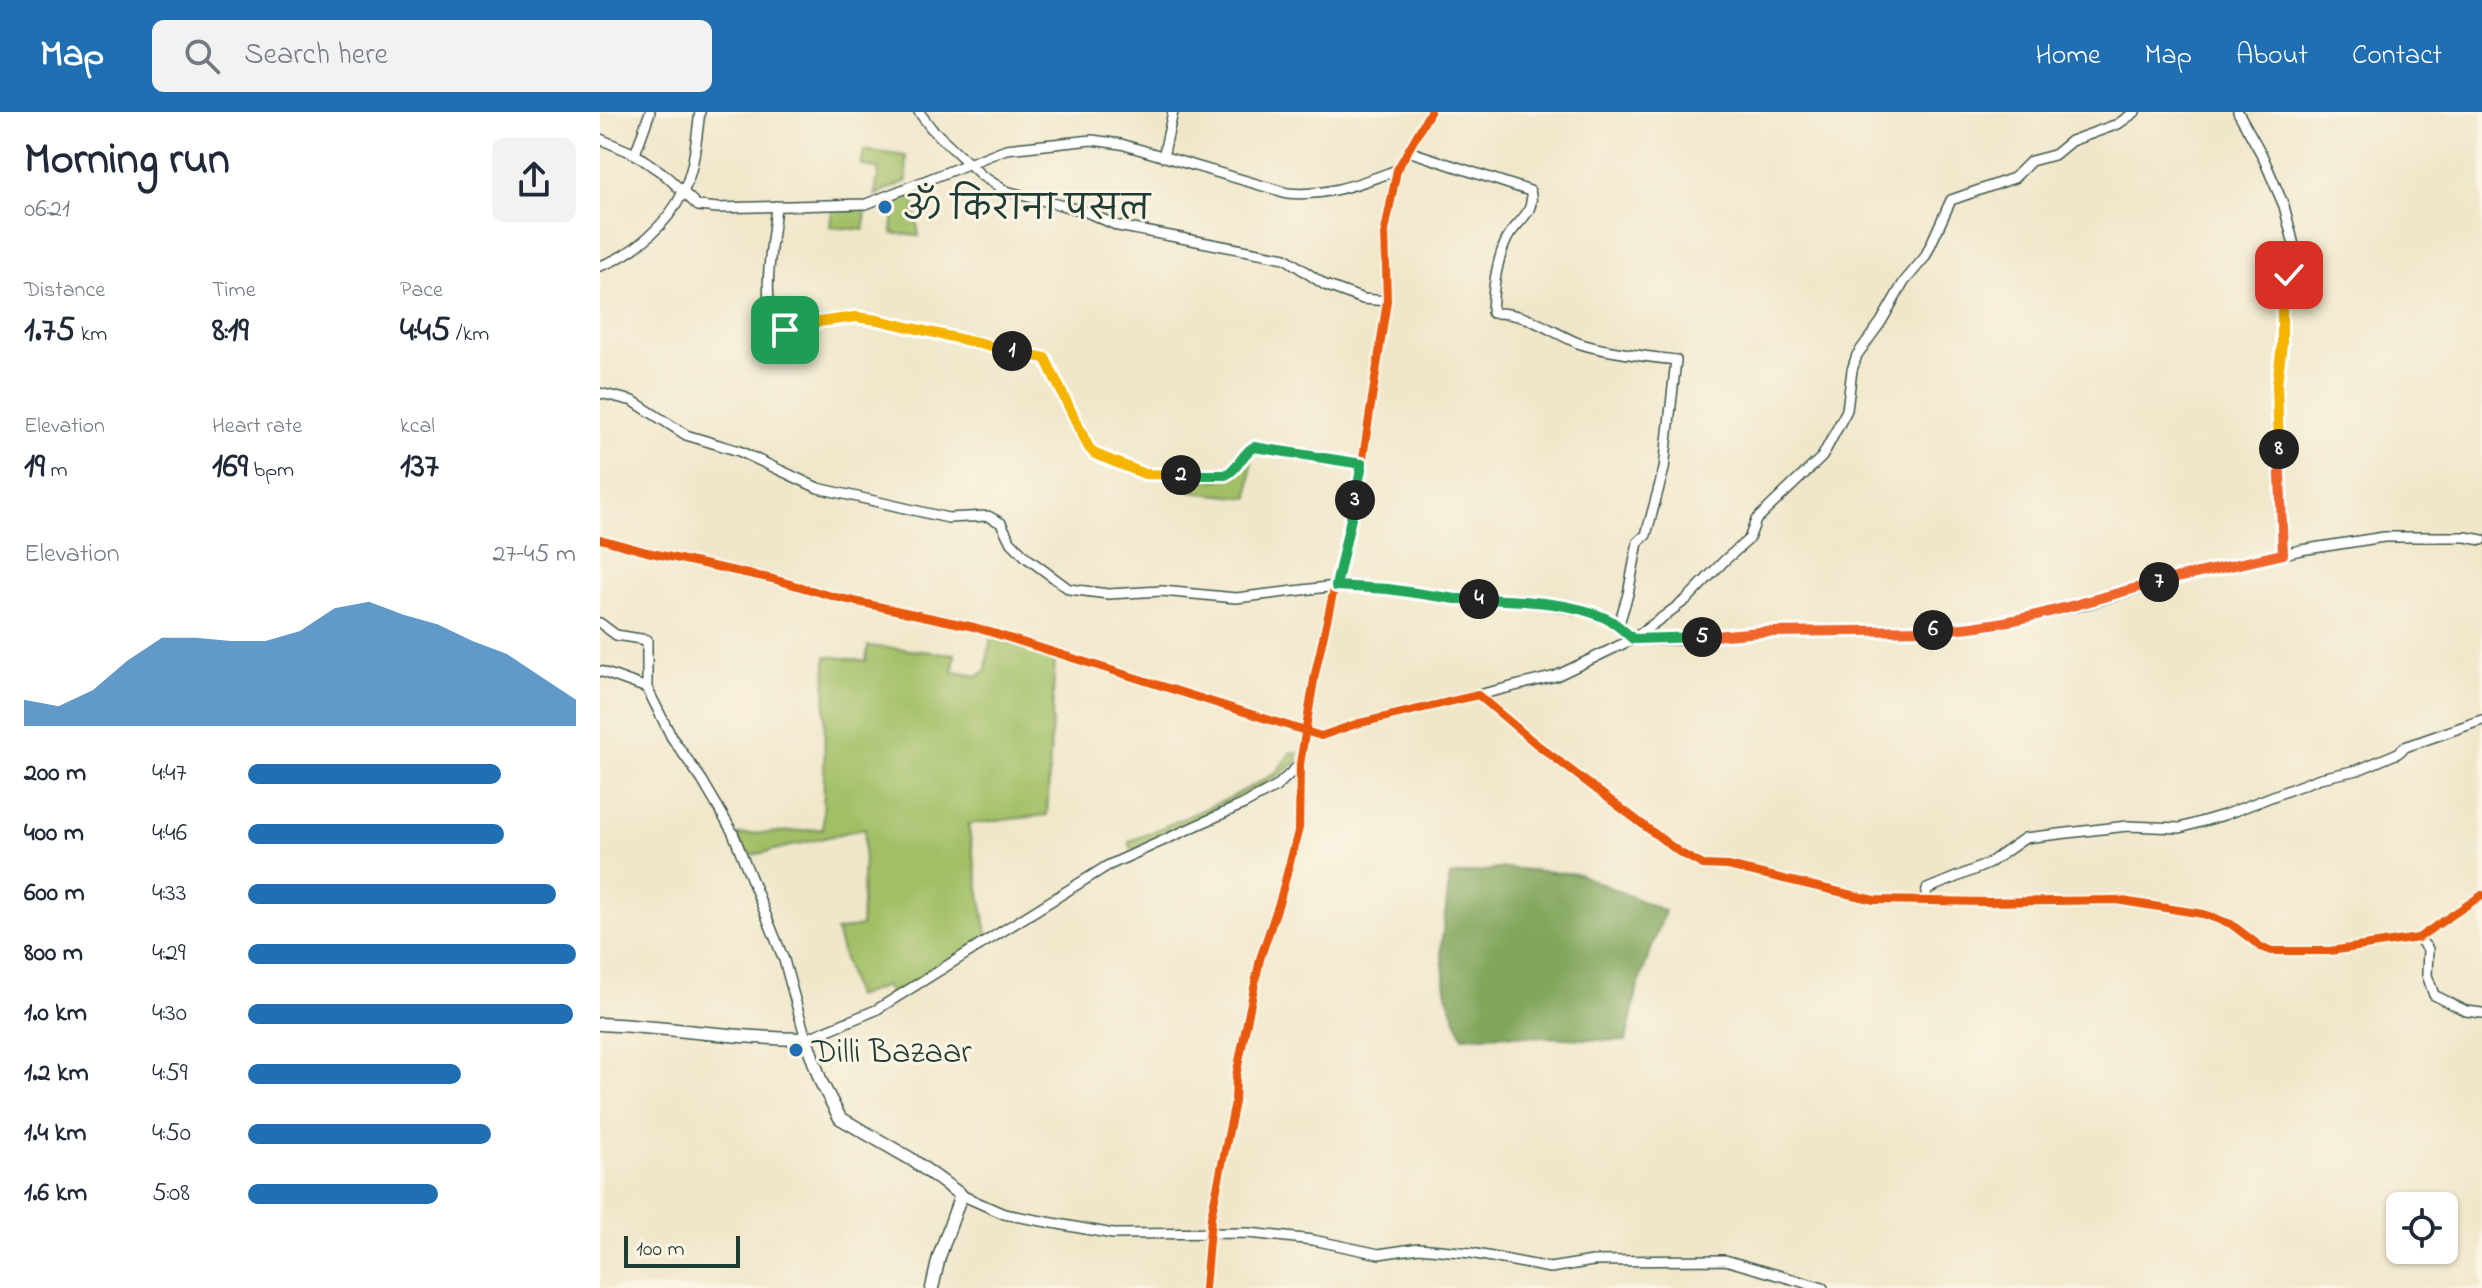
<!DOCTYPE html>
<html lang="en">
<head>
<meta charset="utf-8">
<style>
	:root { --surface:#fff; --page:#f2f2f3; --text:#1f2937; --muted:#747a83; --accent:#1f6fb2 }
	body { margin:0; font-family:"Indie Flower","Playpen Sans Deva",sans-serif; background:var(--page); color:var(--text); height:100vh; display:flex; flex-direction:column; font-size:30px; white-space:nowrap }
	* { box-sizing:border-box; margin:0 }
	p { font-size:26px; color:var(--muted) }
	.icon { flex:none; width:44px; height:44px; fill:none; stroke:currentColor; stroke-width:2; stroke-linecap:round; stroke-linejoin:round }
	.map { position:relative; flex:1; overflow:hidden }
	.details { display:flex; flex-direction:column; background:var(--surface); width:600px }
	.details>* { flex:none }
	.controls { position:absolute; left:1786px; top:1080px; display:grid; gap:16px }
	.controls a { display:grid; place-items:center; width:72px; height:72px; border-radius:12px; background:var(--surface); box-shadow:0 2px 6px #0004; font-size:40px }
	.scale { position:absolute; left:24px; bottom:20px; width:116px; box-sizing:border-box; padding-left:8px; border:4px solid #1f3d34; border-top:0; font-size:22px; line-height:28px; white-space:nowrap; color:#1f3d34; -webkit-text-stroke:6px #fcf5e5; paint-order:stroke }
	.pin { position:absolute; display:grid; place-items:center; width:68px; height:68px; color:#fff; margin:-34px; border-radius:16px; box-shadow:0 4px 12px #0006 }
	.km { position:absolute; width:40px; height:40px; margin:-20px; border-radius:50%; background:#222; color:#fff; font-size:22px; line-height:40px; text-align:center }
	.round { display:grid; place-items:center; flex:none; width:84px; height:84px; border-radius:12px; background:var(--page) }
	.head { display:flex; align-items:center; justify-content:space-between; height:136px; padding:0 24px }
	h1 { font-size:44px; font-weight:800; line-height:60px }
	.figures { display:grid; grid-template-columns:repeat(3,1fr); gap:12px; height:136px; padding:8px 24px }
	.figures div { display:grid; align-content:center }
	.figures b { font-size:34px; font-weight:800 }
	.figures small { font-size:22px; font-weight:400 }
	.figures p { font-size:22px }
	.chart { height:224px; padding:16px 24px }
	.chart p { display:flex; justify-content:space-between }
	.chart svg { width:100%; height:144px; margin-top:8px; fill:var(--accent); opacity:.7 }
	ul { padding:0 24px; list-style:none; font-size:26px }
	li { display:grid; grid-template-columns:128px 96px 1fr; align-items:center; height:60px }
	li i { height:20px; border-radius:10px; background:var(--accent) }
	header { display:flex; align-items:center; gap:48px; box-sizing:border-box; height:112px; padding:0 40px; background:var(--accent); color:#fff }
	header strong { font-size:38px }
	nav { display:flex; gap:44px; margin-inline-start:auto; font-size:28px }
	.search { width:560px; height:72px; background:var(--page); display:flex; align-items:center; gap:20px; box-sizing:border-box; padding:0 28px; border-radius:12px; color:var(--muted); font-size:30px }
	main { display:flex; flex:1; min-height:0 }
	.map>svg:first-child { display:block }
	.green { fill:#a2bf66; stroke:#607e4d; stroke-width:2 }
	.forest { fill:#81a65b; stroke:#507248; stroke-width:2 }
	.lines { fill:none; stroke-linecap:round; stroke-linejoin:round }
	.street-casing { stroke:#3e564a; stroke-width:12 }
	.secondary-casing { stroke:#3e564a; stroke-width:15 }
	.street { stroke:#fff; stroke-width:9 }
	.secondary { stroke:#fff; stroke-width:12 }
	.cycleway-casing { stroke:#fcf5e5; stroke-width:13 }
	.cycleway { stroke:#e8590c; stroke-width:8 }
	.split-1-casing { stroke:#fff; stroke-width:16 }
	.split-2-casing { stroke:#fff; stroke-width:16 }
	.split-3-casing { stroke:#fff; stroke-width:16 }
	.split-4-casing { stroke:#fff; stroke-width:16 }
	.split-5-casing { stroke:#fff; stroke-width:16 }
	.split-6-casing { stroke:#fff; stroke-width:16 }
	.split-7-casing { stroke:#fff; stroke-width:16 }
	.split-8-casing { stroke:#fff; stroke-width:16 }
	.split-9-casing { stroke:#fff; stroke-width:16 }
	.split-1 { stroke:#f5b400; stroke-width:10 }
	.split-2 { stroke:#f5b400; stroke-width:10 }
	.split-3 { stroke:#22a559; stroke-width:10 }
	.split-4 { stroke:#22a559; stroke-width:10 }
	.split-5 { stroke:#22a559; stroke-width:10 }
	.split-6 { stroke:#f0652b; stroke-width:10 }
	.split-7 { stroke:#f0652b; stroke-width:10 }
	.split-8 { stroke:#f0652b; stroke-width:10 }
	.split-9 { stroke:#f5b400; stroke-width:10 }
	.poi-dot { fill:#1f6fb2; stroke:#fcf5e5; stroke-width:3 }
	.labels { text-anchor:middle; stroke-width:6; stroke-linejoin:round; paint-order:stroke }
	.poi-label { font-size:34px; fill:#1f3d34; stroke:#fcf5e5; text-anchor:start }
</style>
</head>
<body>
<header>
<strong>Map</strong>
<div class="search"><svg class="icon" aria-label="search" viewBox="0 0 24 24"><circle cx="10" cy="10" r="6"/><path d="M15 15l6 6"/></svg>Search here</div>
<nav><a>Home</a><a>Map</a><a>About</a><a>Contact</a></nav>
</header>
<main>
<section class="details">
<div class="head"><div><h1>Morning run</h1><p>06:21</p></div><a class="round"><svg class="icon" aria-label="share" viewBox="0 0 24 24"><path d="M12 15V3M7 8l5-5 5 5M5 13v7h14v-7"/></svg></a></div>
<div class="figures">
<div><p>Distance</p><b>1.75<small> km</small></b></div>
<div><p>Time</p><b>8:19</b></div>
<div><p>Pace</p><b>4:45<small> /km</small></b></div>
</div>
<div class="figures">
<div><p>Elevation</p><b>19<small> m</small></b></div>
<div><p>Heart rate</p><b>169<small> bpm</small></b></div>
<div><p>kcal</p><b>137</b></div>
</div>
<div class="chart"><p><span>Elevation</span>27–45 m</p>
<svg viewBox="0 0 160 44" preserveAspectRatio="none"><path d="M0 44V36L10 38L20 33L30 24L40 17L50 17L60 18L70 18L80 15L90 8L100 6L110 10L120 13L130 18L140 22L150 29L160 36V44z"/></svg>
</div>
<ul>
<li><b>200 m</b>4:47<i style="width:77%"></i></li>
<li><b>400 m</b>4:46<i style="width:78%"></i></li>
<li><b>600 m</b>4:33<i style="width:94%"></i></li>
<li><b>800 m</b>4:29<i style="width:100%"></i></li>
<li><b>1.0 km</b>4:30<i style="width:99%"></i></li>
<li><b>1.2 km</b>4:59<i style="width:65%"></i></li>
<li><b>1.4 km</b>4:50<i style="width:74%"></i></li>
<li><b>1.6 km</b>5:08<i style="width:58%"></i></li>
</ul>
</section>
<div class="map">
<svg width="1882" height="1176" viewBox="0 0 1882 1176">
	<rect width="100%" height="100%" fill="#fcf5e5"/>
	<filter id="ink" filterUnits="userSpaceOnUse"><feTurbulence type="fractalNoise" baseFrequency=".0125" numOctaves="2"/><feDisplacementMap in="SourceGraphic" scale="16" xChannelSelector="R" yChannelSelector="G"/><feConvolveMatrix kernelMatrix="1 2 1 2 8 2 1 2 1" color-interpolation-filters="sRGB"/></filter>
	<filter id="wash" filterUnits="userSpaceOnUse"><feTurbulence type="fractalNoise" baseFrequency=".006" numOctaves="4" result="noise"/><feDisplacementMap in="SourceGraphic" scale="32" xChannelSelector="R" yChannelSelector="G"/><feGaussianBlur stdDeviation="1.8" result="paint"/><feColorMatrix in="noise" values="0 0 0 0 0 0 0 0 0 0 0 0 0 0 0 0 0 1.4 0 .05"/><feComposite in="paint" operator="in"/></filter>
	<g filter="url(#wash)">
		<rect width="100%" height="100%" fill="#f0e7ca"/>
		<!-- green -->
		<g class="green">
			<path d="M 264,38 L 306,44 L 307,69 L 275,83 L 279,57 L 261,53 Z"/>
			<path d="M 312,76 L 319,124 L 292,121 L 295,83 Z"/>
			<path d="M 232,96 L 266,96 L 264,118 L 230,115 Z"/>
			<path d="M 652,339 L 649,386 L 590,380 L 591,369 C 629,368 628,370 652,339 Z"/>
			<path d="M 391,524 L 455,546 L 447,703 L 368,712 L 387,822 L 368,839 L 291,884 L 286,874 L 255,885 L 236,819 L 261,814 L 265,716 L 145,745 L 138,723 L 223,717 L 226,544 L 266,549 L 268,534 L 355,542 L 353,560 L 379,564 L 386,558 Z"/>
			<path d="M 691,640 L 698,641 L 698,649 C 649,689 587,710 532,738 L 529,730 L 630,686 L 676,661 Z"/>
		</g>
		<!-- forest -->
		<path class="forest" d="M 905,756 L 978,762 L 1065,799 L 1038,873 L 1026,929 L 901,923 L 863,925 L 847,884 L 841,836 L 850,764 Z"/>
	</g>
	<g filter="url(#ink)">
		<g class="lines">
			<!-- street casing -->
			<g class="street-casing">
				<g id="street">
					<path d="M 319,0 L 331,16 L 382,64 L 406,79 L 484,99 L 518,114 L 685,146 L 725,173 L 763,187 L 787,189"/>
					<path d="M 1638,0 L 1662,43 L 1684,94 L 1695,137 L 1682,195 L 1682,232 L 1677,272 L 1683,442"/>
					<path d="M 0,27 L 35,42 L 64,62 L 98,94 L 118,96 L 266,92 L 406,37 L 492,28 L 521,32 L 687,81 C 727,85 761,71 797,58"/>
					<path d="M 808,39 L 930,79 C 937,101 915,110 907,127 C 896,149 893,177 892,201 C 927,200 947,218 978,231 C 1003,240 1049,245 1076,248 L 1064,357 L 1046,423 L 1038,430 L 1028,482 L 1018,515"/>
					<path d="M 35,42 L 50,0"/>
					<path d="M 563,45 L 573,0"/>
					<path d="M 176,94 C 172,136 162,177 174,218 C 189,222 210,211 225,208 C 244,205 260,205 278,208 L 445,246 L 489,336 L 495,342 L 545,362 L 625,363 C 638,358 642,341 654,335 L 762,352"/>
					<path d="M 0,154 C 33,143 68,112 83,80 C 95,56 96,27 100,0"/>
					<path d="M 0,281 L 33,289 L 86,323 L 139,339 L 218,376 L 348,406 L 388,404 L 401,411 L 410,429 L 427,446 L 469,477 L 508,482 L 562,479 L 636,486 L 736,474 L 788,477 L 856,487 L 924,488 L 985,499 L 1009,508 L 1033,527 L 1077,528 L 1160,520 L 1349,517 L 1399,512 L 1483,493 L 1579,465 L 1701,438 L 1784,425 L 1866,425 L 1882,428"/>
					<path d="M 0,427 L 47,440 L 173,467 L 235,485 L 374,515 L 721,624 L 756,612 L 878,583 L 935,631 L 1079,740 L 1103,753 L 1128,754 L 1274,788 L 1386,790 L 1516,788 L 1603,802 L 1631,812 L 1661,835 L 1672,839 L 1730,839 L 1818,826 L 1882,783"/>
					<path d="M 0,511 L 16,523 L 47,528 L 47,576 L 72,626 L 102,668 L 133,721 L 184,848 L 206,927 L 276,898 L 507,754 L 644,692 L 676,675 L 700,652"/>
					<path d="M 0,559 L 47,576"/>
					<path d="M 878,583 L 956,564 L 1033,527 L 1087,487 L 1125,448 L 1149,427 L 1156,408 L 1222,345 L 1247,298 L 1252,258 L 1257,243 L 1281,210 L 1304,170 L 1325,145 L 1351,88 L 1414,66 L 1431,49 L 1454,43 L 1471,29 L 1518,12 L 1535,0"/>
					<path d="M 1325,789 L 1327,777 L 1388,752 L 1425,726 L 1527,714 L 1580,716 L 1624,703 L 1720,666 L 1758,658 L 1798,641 L 1805,635 L 1882,608"/>
					<path d="M 1818,826 L 1828,837 L 1827,863 L 1834,883 L 1866,899 L 1882,901"/>
					<path d="M 361,1083 L 404,1102 L 513,1122 L 649,1121 L 713,1128 L 779,1142 L 819,1136 L 871,1141 L 950,1156 L 993,1149 L 1125,1148 L 1223,1176"/>
					<path d="M 605,1176 L 611,1105 L 635,990 L 636,964 L 660,847 L 680,788 L 699,716 L 700,652 L 715,562 L 762,352 L 787,189 L 785,119 L 797,58 L 830,0"/>
				</g>
			</g>
			<!-- secondary casing -->
			<g class="secondary-casing">
				<path id="secondary" d="M 0,912 C 69,915 137,927 206,927 L 221,970 L 240,1006 L 311,1047 L 361,1083 L 339,1145 L 332,1176"/>
			</g>
			<!-- street -->
			<use href="#street" class="street"/>
			<!-- secondary -->
			<use href="#secondary" class="secondary"/>
			<!-- cycleway casing -->
			<g class="cycleway-casing">
				<g id="cycleway">
					<path d="M 0,427 L 47,440 L 173,467 L 235,485 L 374,515 L 721,624 L 756,612 L 878,583 L 935,631 L 1079,740 L 1103,753 L 1128,754 L 1274,788 L 1386,790 L 1516,788 L 1603,802 L 1631,812 L 1661,835 L 1672,839 L 1730,839 L 1818,826 L 1882,783"/>
					<path d="M 605,1176 L 611,1105 L 635,990 L 636,964 L 660,847 L 680,788 L 699,716 L 700,652 L 715,562 L 762,352 L 787,189 L 785,119 L 797,58 L 830,0"/>
				</g>
			</g>
			<!-- cycleway -->
			<use href="#cycleway" class="cycleway"/>
		</g>
	</g>
	<g class="lines" filter="url(#ink)">
		<!-- split-1 casing -->
		<g class="split-1-casing">
			<path id="split-1" d="M 185,218 L 204,212 L 255,205 L 278,208 L 412,239"/>
		</g>
		<!-- split-2 casing -->
		<g class="split-2-casing">
			<path id="split-2" d="M 412,239 L 445,246 L 489,336 L 495,342 L 545,362 L 581,363"/>
		</g>
		<!-- split-3 casing -->
		<g class="split-3-casing">
			<path id="split-3" d="M 581,363 L 625,363 C 638,358 642,341 654,335 L 762,352 L 755,388"/>
		</g>
		<!-- split-4 casing -->
		<g class="split-4-casing">
			<path id="split-4" d="M 755,388 L 736,474 L 788,477 L 856,487 L 879,487"/>
		</g>
		<!-- split-5 casing -->
		<g class="split-5-casing">
			<path id="split-5" d="M 879,487 C 916,488 976,490 1009,508 C 1017,512 1026,521 1033,527 L 1102,525"/>
		</g>
		<!-- split-6 casing -->
		<g class="split-6-casing">
			<path id="split-6" d="M 1102,525 L 1160,520 L 1333,518"/>
		</g>
		<!-- split-7 casing -->
		<g class="split-7-casing">
			<path id="split-7" d="M 1333,518 C 1415,515 1481,490 1559,470"/>
		</g>
		<!-- split-8 casing -->
		<g class="split-8-casing">
			<path id="split-8" d="M 1559,470 L 1683,442 L 1679,337"/>
		</g>
		<!-- split-9 casing -->
		<g class="split-9-casing">
			<path id="split-9" d="M 1679,337 L 1677,272 L 1682,232 L 1682,195 L 1689,163"/>
		</g>
		<!-- split-1 -->
		<use href="#split-1" class="split-1"/>
		<!-- split-2 -->
		<use href="#split-2" class="split-2"/>
		<!-- split-3 -->
		<use href="#split-3" class="split-3"/>
		<!-- split-4 -->
		<use href="#split-4" class="split-4"/>
		<!-- split-5 -->
		<use href="#split-5" class="split-5"/>
		<!-- split-6 -->
		<use href="#split-6" class="split-6"/>
		<!-- split-7 -->
		<use href="#split-7" class="split-7"/>
		<!-- split-8 -->
		<use href="#split-8" class="split-8"/>
		<!-- split-9 -->
		<use href="#split-9" class="split-9"/>
	</g>
	<!-- markers -->
	<g class="poi-dot">
		<circle cx="285" cy="95" r="8"/>
		<circle cx="196" cy="938" r="8"/>
	</g>
	<g class="labels">
		<!-- poi labels -->
		<g class="poi-label">
			<text x="301" y="107">ॐ किराना पसल</text>
			<text x="212" y="950">Dilli Bazaar</text>
		</g>
	</g>
</svg>
<div class="controls">
<a><svg class="icon" aria-label="locate" viewBox="0 0 24 24"><circle cx="12" cy="12" r="6"/><path d="M12 2v4M12 18v4M2 12h4M18 12h4"/></svg></a>
</div>
<div class="scale">100 m</div>
<div class="pin" style="left:185px;top:218px;background:#1e9e55"><svg class="icon" aria-label="arrive" viewBox="0 0 24 24"><path d="M6 21V4h12l-3 4 3 4H6"/></svg></div>
<div class="pin" style="left:1689px;top:163px;background:#d93025"><svg class="icon" aria-label="check" viewBox="0 0 24 24"><path d="M5 12l5 5 9-10"/></svg></div>
<b class="km" style="left:412px;top:239px">1</b>
<b class="km" style="left:581px;top:363px">2</b>
<b class="km" style="left:755px;top:388px">3</b>
<b class="km" style="left:879px;top:487px">4</b>
<b class="km" style="left:1102px;top:525px">5</b>
<b class="km" style="left:1333px;top:518px">6</b>
<b class="km" style="left:1559px;top:470px">7</b>
<b class="km" style="left:1679px;top:337px">8</b>
</div>
</main>
</body>
</html>
